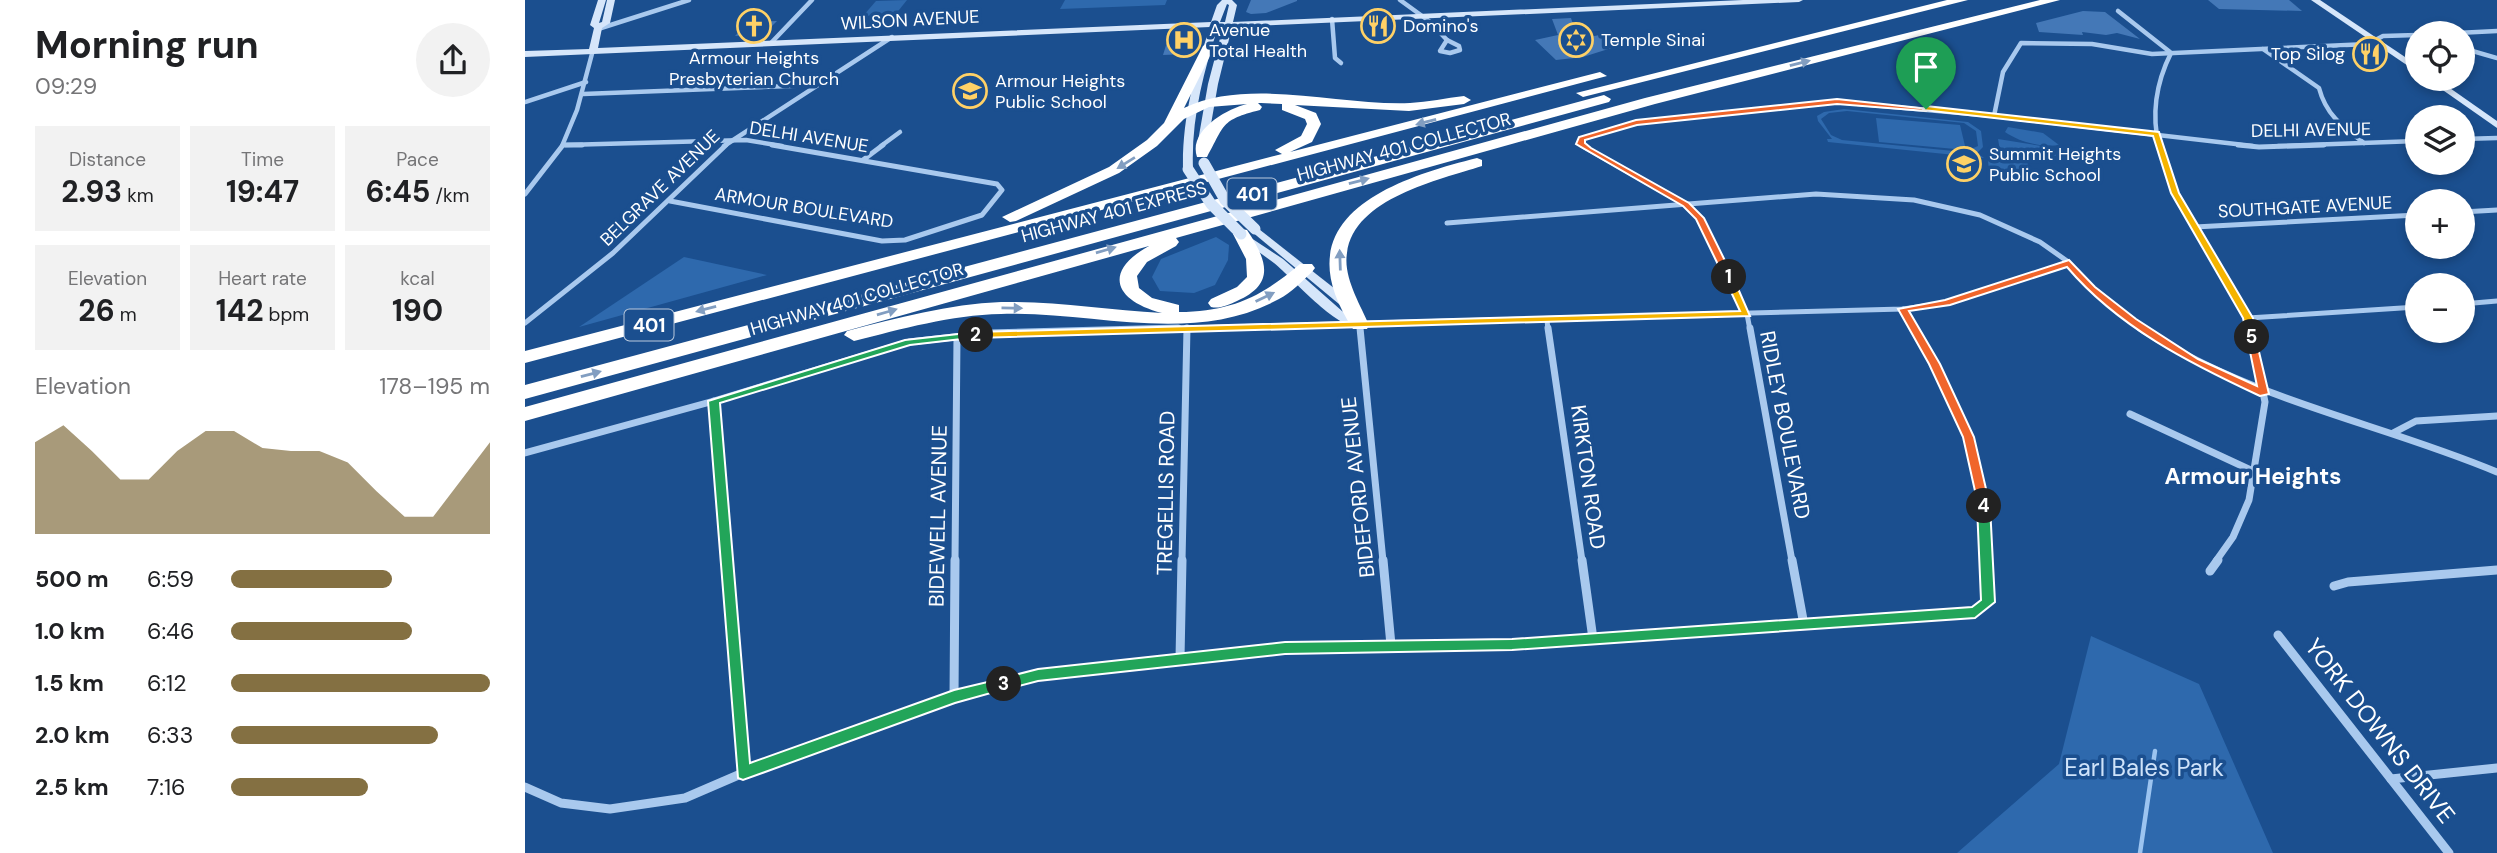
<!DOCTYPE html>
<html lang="en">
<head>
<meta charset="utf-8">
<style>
	:root { --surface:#fff; --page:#f2f2f2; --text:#202124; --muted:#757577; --accent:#847042 }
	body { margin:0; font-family:"DM Sans",sans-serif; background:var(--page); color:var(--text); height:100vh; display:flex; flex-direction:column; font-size:26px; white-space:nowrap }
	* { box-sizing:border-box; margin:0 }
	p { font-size:23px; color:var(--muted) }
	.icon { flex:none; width:38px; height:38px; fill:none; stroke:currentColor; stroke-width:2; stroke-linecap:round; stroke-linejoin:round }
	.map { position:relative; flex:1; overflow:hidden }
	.side { display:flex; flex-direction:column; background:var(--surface); width:525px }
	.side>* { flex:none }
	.buttons { position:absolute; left:1880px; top:21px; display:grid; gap:14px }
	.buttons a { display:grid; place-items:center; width:70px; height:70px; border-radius:50%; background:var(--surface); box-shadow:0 4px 10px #0003; font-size:35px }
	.pin { position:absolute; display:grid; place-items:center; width:60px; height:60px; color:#fff; margin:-72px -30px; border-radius:50% 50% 50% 0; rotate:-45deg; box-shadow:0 0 7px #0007 }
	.pin .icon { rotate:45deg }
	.km { position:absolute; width:35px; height:35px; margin:-18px; border-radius:50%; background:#222; color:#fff; font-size:19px; line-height:35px; text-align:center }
	.round { display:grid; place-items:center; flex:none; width:74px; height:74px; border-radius:37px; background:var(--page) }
	.summary { display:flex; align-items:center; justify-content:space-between; height:119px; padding:0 35px }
	h1 { font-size:38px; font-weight:700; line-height:52px }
	.metrics { display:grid; grid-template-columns:repeat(3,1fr); gap:10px; height:119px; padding:7px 35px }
	.metrics div { display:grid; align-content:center; border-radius:0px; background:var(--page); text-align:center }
	.metrics b { font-size:30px; font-weight:700 }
	.metrics small { font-size:19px; font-weight:400 }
	.metrics p { font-size:19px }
	.chart { height:196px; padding:14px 35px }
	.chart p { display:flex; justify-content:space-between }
	.chart svg { width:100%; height:126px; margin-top:7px; fill:var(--accent); opacity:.7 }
	ul { padding:0 35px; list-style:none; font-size:23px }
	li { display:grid; grid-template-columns:112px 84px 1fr; align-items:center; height:52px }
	li i { height:18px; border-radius:9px; background:var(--accent) }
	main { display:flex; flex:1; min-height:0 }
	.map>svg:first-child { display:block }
	.green { fill:#2e69ad; fill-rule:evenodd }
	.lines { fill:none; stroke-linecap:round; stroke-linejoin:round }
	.stream { stroke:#9cc4f0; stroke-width:4.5 }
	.building { fill:#4478b7 }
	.street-far3 { stroke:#a9c9ee; stroke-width:4.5 }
	.street-far2 { stroke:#a9c9ee; stroke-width:5 }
	.street-far1 { stroke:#a9c9ee; stroke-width:7 }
	.street { stroke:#a9c9ee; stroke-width:9 }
	.secondary { fill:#d6e6fa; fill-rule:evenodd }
	.highway { fill:#fff; fill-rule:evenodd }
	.secondary-bridge { stroke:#d6e6fa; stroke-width:11 }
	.oneway { fill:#829ec1 }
	.split-1 { fill:#f0652b; stroke:#fff; stroke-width:2 }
	.split-2 { fill:#f5b400; stroke:#fff; stroke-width:2 }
	.split-3 { fill:#22a559; stroke:#fff; stroke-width:2 }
	.split-4 { fill:#22a559; stroke:#fff; stroke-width:2 }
	.split-5 { fill:#f0652b; stroke:#fff; stroke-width:2 }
	.split-6 { fill:#f5b400; stroke:#fff; stroke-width:2 }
	.labels { text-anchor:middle; stroke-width:7; stroke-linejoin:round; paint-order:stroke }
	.far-street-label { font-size:18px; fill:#fff; stroke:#1b4f8f }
	.far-poi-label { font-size:18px; fill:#fff; stroke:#1b4f8f; text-anchor:start }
	.shield { fill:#1b4f8f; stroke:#bbcadd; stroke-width:2 }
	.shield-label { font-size:19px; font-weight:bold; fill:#fff }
	.street-label { font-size:21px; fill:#fff; stroke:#1b4f8f }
	.neighbourhood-label { font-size:23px; font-weight:bold; fill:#fff; stroke:#1b4f8f }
	.near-street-label { font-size:24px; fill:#fff; stroke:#1b4f8f }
	.near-park-label { font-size:24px; fill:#cfe3fa; stroke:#1b4f8f }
</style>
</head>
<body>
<main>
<section class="side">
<div class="summary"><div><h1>Morning run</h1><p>09:29</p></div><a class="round"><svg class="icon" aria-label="share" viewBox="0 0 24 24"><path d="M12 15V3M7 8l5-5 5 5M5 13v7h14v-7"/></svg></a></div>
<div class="metrics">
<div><p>Distance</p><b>2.93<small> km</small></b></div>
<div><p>Time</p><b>19:47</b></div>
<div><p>Pace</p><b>6:45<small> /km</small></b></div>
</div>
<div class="metrics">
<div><p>Elevation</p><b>26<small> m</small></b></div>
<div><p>Heart rate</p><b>142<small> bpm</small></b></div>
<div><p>kcal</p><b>190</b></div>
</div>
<div class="chart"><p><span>Elevation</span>178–195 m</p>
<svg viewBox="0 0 160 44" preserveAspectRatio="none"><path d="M0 44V12L10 6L20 15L30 25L40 25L50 15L60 8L70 8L80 14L90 15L100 15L110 19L120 29L130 38L140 38L150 25L160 12V44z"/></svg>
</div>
<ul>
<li><b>500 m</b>6:59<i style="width:62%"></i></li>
<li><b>1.0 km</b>6:46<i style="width:70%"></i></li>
<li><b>1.5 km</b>6:12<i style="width:100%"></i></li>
<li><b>2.0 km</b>6:33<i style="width:80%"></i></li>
<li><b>2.5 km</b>7:16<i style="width:53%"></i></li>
</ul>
</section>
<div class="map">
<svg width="1972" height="853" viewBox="0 0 1972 853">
	<rect width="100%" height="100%" fill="#1b4f8f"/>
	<!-- green -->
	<g class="green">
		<path d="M 382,0 L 370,15 L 338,16 L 351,1 Z"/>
		<path d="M 540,0 L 642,0 L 640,5 L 535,9 Z"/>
		<path d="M 1319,109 L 1443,122 L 1456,131 L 1458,147 L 1452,153 L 1459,158 L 1303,142 L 1302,139 L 1307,139 L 1293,121 L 1292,116 L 1299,112 ZM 1322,111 L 1439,123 L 1451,131 L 1453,146 L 1439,152 L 1317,140 L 1306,135 L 1296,119 L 1304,113 Z"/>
		<path d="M 1351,118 L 1435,125 L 1441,150 L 1354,142 Z"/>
		<path d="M 1483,127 L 1518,133 L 1534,145 C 1518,148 1494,142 1480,132 Z"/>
		<path d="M 1473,139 L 1529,148 L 1531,156 L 1501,153 L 1504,172 L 1508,173 L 1509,178 L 1464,170 L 1463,161 L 1477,162 Z"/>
		<path d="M 691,237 L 704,245 L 703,260 L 690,285 L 669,293 L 635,291 L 627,277 L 636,259 Z"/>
		<path d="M 159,257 L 242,275 L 54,327 Z"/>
		<path d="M 1566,636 L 1674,684 L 1748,853 L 1432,853 L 1534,764 Z"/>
	</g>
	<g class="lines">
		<!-- stream -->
		<path class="stream" d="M 1615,853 L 1630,751"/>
	</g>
	<!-- building -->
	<g class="building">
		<path d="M 726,0 L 772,0 L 772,1 L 741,13 L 726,14 L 721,12 Z"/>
		<path d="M 1683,0 L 1764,0 L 1777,11 L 1694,9 Z"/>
		<path d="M 1558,11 L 1580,12 L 1615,39 L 1592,33 L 1581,35 L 1557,32 L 1558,35 L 1514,32 L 1511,23 Z"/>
		<path d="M 1046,18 L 1051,34 L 1065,37 L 1079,34 L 1096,45 L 1058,57 L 1031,60 L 1010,40 L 1033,35 L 1027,19 Z"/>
		<path d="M 252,21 L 240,33 L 210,36 L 224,22 Z"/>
		<path d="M 666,38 L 662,54 L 638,55 L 643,39 Z"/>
	</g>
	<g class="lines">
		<!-- street-far3 -->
		<g class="street-far3">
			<path d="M 875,0 L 904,21 L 922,40"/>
			<path d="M 1593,11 L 1645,52"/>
			<path d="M 807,19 L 810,58 L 816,63"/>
			<path d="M 73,29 L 164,0"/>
			<path d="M 1932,33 L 1972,31"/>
			<path d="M 922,40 L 934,46 L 935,50 L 925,53 L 915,51 Z"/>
			<path d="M 246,43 L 287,0"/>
			<path d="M 1937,48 L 1972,58"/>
			<path d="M 1738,49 L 1794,88 C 1801,115 1818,127 1839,143"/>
			<path d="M 58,94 L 292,85"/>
			<path d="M 0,102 L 61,82"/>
			<path d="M 1469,116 L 1478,72 L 1496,43 L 1567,44 L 1627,54 L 1843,44 L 1858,36 L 1892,35"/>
			<path d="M 1937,139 L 1972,138"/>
			<path d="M 40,145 L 221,140 L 257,146"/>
			<path d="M 37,146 L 52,110 L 68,50"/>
			<path d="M 199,146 L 367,37"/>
			<path d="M 356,146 L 375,132"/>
			<path d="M 1058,146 L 1055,144 L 1057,139 L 1111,122 L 1312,102 L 1469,116 L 1728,146"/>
			<path d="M 1634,146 C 1626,113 1631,83 1646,53"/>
			<path d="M 1753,146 L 1892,141"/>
		</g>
		<!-- street-far2 -->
		<g class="street-far2">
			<path d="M 40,145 L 57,145"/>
			<path d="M 1056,145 L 1161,205 L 1175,218 L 1222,314 L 1225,330"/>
			<path d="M 1634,145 L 1650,193 L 1723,318 L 1725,330"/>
			<path d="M 1713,145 L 1734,147 L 1799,145"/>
			<path d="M 338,160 L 358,145"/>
			<path d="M 0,194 L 38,145"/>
			<path d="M 145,201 L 357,241 L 380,240 L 457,215 L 477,190 L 472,184 L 247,145"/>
			<path d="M 1937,212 L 1972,210"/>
			<path d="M 922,223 L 1291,194 L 1389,200 L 1455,215 L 1515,242 L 1542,261 L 1577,299 L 1618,330"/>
			<path d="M 1670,227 L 1892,215"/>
			<path d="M 1937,304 L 1972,301"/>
			<path d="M 1378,309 L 1391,330"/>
			<path d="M 1723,318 L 1892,307"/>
			<path d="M 1022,320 L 1023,330"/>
			<path d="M 0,323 L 88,253 L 201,145"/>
			<path d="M 835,325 L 835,330"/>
			<path d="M 587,330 L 1378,309 L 1421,303 L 1544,263"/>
		</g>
		<!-- street-far1 -->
		<g class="street-far1">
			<path d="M 835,328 L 858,561"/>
			<path d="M 1023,328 L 1057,561"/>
			<path d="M 1225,328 L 1267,561"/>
			<path d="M 1390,328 C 1437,405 1459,471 1462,561"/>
			<path d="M 1615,328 C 1724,400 1853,422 1972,472"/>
			<path d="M 189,401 L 202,561"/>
			<path d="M 1605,414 L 1730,472"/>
			<path d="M 1868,433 L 1891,421 L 1972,416"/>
			<path d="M 0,453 L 189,401 L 384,342 L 465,333 L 653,328"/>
			<path d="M 430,561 L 432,337"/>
			<path d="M 657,561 L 662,328"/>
			<path d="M 1691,561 L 1708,537 L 1724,500 L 1740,402 L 1725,328"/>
		</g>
		<!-- street -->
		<g class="street">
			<path d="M 201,560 L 218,773"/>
			<path d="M 858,560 L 866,645"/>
			<path d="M 1057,560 L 1068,639"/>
			<path d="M 1267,560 L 1279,625"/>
			<path d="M 1685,571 L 1693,560"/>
			<path d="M 1809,586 L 1823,582 L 1972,570"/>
			<path d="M 1753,635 L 1924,853"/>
			<path d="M 655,658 L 657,560"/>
			<path d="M 429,697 L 430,560"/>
			<path d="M 1866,779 L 1972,768"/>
			<path d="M 0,787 L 36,803 L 85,809 L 160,798 L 218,773 L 429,697 L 513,675 L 760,648 L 987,645 L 1450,612 L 1463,602 L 1461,560"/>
		</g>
		<!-- secondary -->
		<g class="secondary">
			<path d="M 73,0 L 81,0 L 74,23 L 77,22 L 82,0 L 90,0 L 85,23 L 77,28 L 73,48 L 686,22 L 692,5 L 697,0 L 707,0 L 712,5 L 708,22 L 1218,0 L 1278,0 L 1274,2 L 707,27 L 693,84 L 682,147 L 677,150 L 672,147 L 683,84 L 698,27 L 693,27 C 678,74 666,120 668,169 L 663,172 L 658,169 C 657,120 669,74 685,27 L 0,57 L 0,51 L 64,49 L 69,28 L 65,25 ZM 702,4 L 704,5 L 700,22 L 695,22 Z"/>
			<path d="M 1786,0 L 1795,0 L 1892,65 L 1892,72 Z"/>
			<path d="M 1902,79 L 1912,79 L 1972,121 L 1972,128 Z"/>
			<path d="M 730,226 L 828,303 L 830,306 L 828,309 L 820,309 L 726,231 L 726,227 Z"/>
			<path d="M 717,232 L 758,259 L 817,311 L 839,322 L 841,325 L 839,328 C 813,332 769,279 749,263 C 737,254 725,246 713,237 L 713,233 Z"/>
		</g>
		<!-- highway -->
		<g class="highway">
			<path d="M 1422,0 L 1443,0 L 1058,97 L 1051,93 Z"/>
			<path d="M 1515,0 L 1535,0 L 1130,104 L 651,238 L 654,242 L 651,246 L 622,262 L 612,276 L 614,288 L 627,298 L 654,305 L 654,312 C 706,311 735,298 775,264 L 787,264 L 790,268 L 787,272 C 777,281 766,293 754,299 C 668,346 568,311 476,314 C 426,315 377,329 329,341 L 319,335 L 322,331 C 372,318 424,304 476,302 C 529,301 583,310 637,313 C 590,301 577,272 624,246 L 0,421 L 0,407 L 1120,98 Z"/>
			<path d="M 684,42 L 690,46 L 659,108 C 724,77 815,106 885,103 C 903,102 921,98 939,96 L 946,100 L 939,104 L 884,111 L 770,105 L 791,113 L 796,124 L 787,142 L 765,152 L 1075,72 L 1082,76 L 0,363 L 0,351 L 757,154 L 750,150 L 776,136 L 782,124 L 780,119 L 757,110 L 757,104 L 736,103 L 733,103 L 737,107 L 735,110 C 695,120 700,125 682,157 L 672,157 C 663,131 701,109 722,104 L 684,107 L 659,119 L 632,146 L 594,173 L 491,221 L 485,222 L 477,217 L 584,167 L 622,140 L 639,123 L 678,46 Z"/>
			<path d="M 1079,95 L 1086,99 L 1084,102 L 0,399 L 0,385 Z"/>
			<path d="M 952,158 L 957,160 L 957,166 C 914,180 829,198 822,253 C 818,277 835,304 844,325 L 842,329 L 828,329 C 756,219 864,180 952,158 Z"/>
			<path d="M 716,229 L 722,230 C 742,260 751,284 712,301 C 703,305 695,309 686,307 L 683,303 L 686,299 L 712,287 L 722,277 L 721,259 L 708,234 Z"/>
		</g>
		<!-- secondary-bridge -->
		<g class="secondary-bridge">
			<path d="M 679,163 L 700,200 L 730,229"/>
			<path d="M 663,169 L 686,204 L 716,234"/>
		</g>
	</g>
	<!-- one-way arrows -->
	<defs><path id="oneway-solid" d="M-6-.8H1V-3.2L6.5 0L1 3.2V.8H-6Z" transform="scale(1.75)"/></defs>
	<g class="oneway">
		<use href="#oneway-solid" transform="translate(1275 63) rotate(-14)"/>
		<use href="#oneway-solid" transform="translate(901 122) rotate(165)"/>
		<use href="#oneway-solid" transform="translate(601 163) rotate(148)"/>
		<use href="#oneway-solid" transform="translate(834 181) rotate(-15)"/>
		<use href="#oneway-solid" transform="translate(581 250) rotate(-16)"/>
		<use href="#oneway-solid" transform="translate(815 260) rotate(-92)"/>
		<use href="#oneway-solid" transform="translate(740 297) rotate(-26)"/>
		<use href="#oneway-solid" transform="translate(487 308) rotate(1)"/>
		<use href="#oneway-solid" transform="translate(181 309) rotate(165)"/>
		<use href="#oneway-solid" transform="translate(362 312) rotate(-16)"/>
		<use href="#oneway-solid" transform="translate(66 374) rotate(-15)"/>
	</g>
	<!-- split-1 -->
	<path class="split-1" d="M 1312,99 L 1404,109 L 1401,111 L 1312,104 L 1112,125 L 1060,140 L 1060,143 L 1066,148 L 1164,203 L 1179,218 L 1208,277 L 1204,280 L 1199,277 L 1171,219 L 1158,206 L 1051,144 L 1054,137 L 1111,120 Z"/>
	<!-- split-2 -->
	<path class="split-2" d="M 1204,274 L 1208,277 L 1225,316 L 451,338 L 446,335 L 451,332 L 1215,311 L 1199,277 Z"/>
	<!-- split-3 -->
	<path class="split-3" d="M 451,332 L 456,335 L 454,337 L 385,345 L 195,403 L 225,763 L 429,690 L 479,678 L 486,684 L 484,688 L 430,703 L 218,780 L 213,778 L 183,401 L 380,340 Z"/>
	<!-- split-4 -->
	<path class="split-4" d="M 1459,502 L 1465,506 L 1470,602 L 1450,618 L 987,650 L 760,654 L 513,681 L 479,690 L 472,684 L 474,679 L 513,669 L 760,642 L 987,639 L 1447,607 L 1456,600 L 1452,506 Z"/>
	<!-- split-5 -->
	<path class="split-5" d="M 1544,260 L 1570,287 L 1611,319 L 1673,359 L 1732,386 L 1722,337 L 1730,335 L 1744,394 L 1735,396 C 1664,363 1593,327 1542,267 L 1425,305 L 1384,311 L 1415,364 L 1449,437 L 1465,506 L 1463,509 L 1454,509 L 1438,437 L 1404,364 L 1373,309 L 1420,300 Z"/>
	<!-- split-6 -->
	<path class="split-6" d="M 1401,106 L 1634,132 L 1654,193 L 1728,318 L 1730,339 L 1722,337 L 1718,318 L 1646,193 L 1628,136 L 1398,110 Z"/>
	<!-- icons -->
	<defs>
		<g id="church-ring" transform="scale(1.75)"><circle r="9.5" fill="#1b4f8f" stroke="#ffd166" stroke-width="1.5"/><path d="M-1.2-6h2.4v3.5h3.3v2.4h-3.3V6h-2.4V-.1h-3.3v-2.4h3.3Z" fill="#ffd166"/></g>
		<g id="restaurant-ring" transform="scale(1.75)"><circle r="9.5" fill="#1b4f8f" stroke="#ffd166" stroke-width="1.5"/><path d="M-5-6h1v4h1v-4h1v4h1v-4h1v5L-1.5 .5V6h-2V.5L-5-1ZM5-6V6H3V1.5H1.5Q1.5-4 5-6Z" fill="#ffd166"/></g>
		<g id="hospital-ring" transform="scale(1.75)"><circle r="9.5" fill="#1b4f8f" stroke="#ffd166" stroke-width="1.5"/><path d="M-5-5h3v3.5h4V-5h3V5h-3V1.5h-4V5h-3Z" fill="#ffd166"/></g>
		<g id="synagogue-ring" transform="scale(1.75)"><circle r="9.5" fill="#1b4f8f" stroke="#ffd166" stroke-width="1.5"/><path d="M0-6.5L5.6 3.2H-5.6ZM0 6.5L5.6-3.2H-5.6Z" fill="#ffd166"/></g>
		<g id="school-ring" transform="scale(1.75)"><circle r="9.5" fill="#1b4f8f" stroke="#ffd166" stroke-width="1.5"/><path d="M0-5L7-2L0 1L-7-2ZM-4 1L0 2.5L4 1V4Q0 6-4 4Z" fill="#ffd166"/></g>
	</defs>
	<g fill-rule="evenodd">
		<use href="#church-ring" x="229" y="26"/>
		<use href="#restaurant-ring" x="853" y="26"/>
		<use href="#hospital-ring" x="659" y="40"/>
		<use href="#synagogue-ring" x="1051" y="40"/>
		<use href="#restaurant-ring" x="1845" y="54"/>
		<use href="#school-ring" x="445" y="91"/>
		<use href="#school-ring" x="1439" y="164"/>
	</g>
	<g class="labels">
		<!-- far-street labels -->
		<g class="far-street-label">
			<text transform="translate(385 20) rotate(-3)" y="6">WILSON AVENUE</text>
			<text transform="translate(1786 130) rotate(-1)" y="6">DELHI AVENUE</text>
			<text transform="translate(284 137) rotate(9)" y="6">DELHI AVENUE</text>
			<text transform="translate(879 147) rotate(-15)" y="6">HIGHWAY 401 COLLECTOR</text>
			<text transform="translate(135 188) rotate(-44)" y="6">BELGRAVE AVENUE</text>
			<text transform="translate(1780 207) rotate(-3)" y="6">SOUTHGATE AVENUE</text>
			<text transform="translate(279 208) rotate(9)" y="6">ARMOUR BOULEVARD</text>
			<text transform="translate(589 212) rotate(-15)" y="6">HIGHWAY 401 EXPRESS</text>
			<text transform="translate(332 299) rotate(-16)" y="6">HIGHWAY 401 COLLECTOR</text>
		</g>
		<!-- far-poi labels -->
		<g class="far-poi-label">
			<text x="878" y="32">Domino's</text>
			<text x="684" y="36">Avenue<tspan x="684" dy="21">Total Health</tspan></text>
			<text x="1076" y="46">Temple Sinai</text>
			<text x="1820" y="60" text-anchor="end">Top Silog</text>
			<text x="229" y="64" text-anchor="middle">Armour Heights<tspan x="229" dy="21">Presbyterian Church</tspan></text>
			<text x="470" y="87">Armour Heights<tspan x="470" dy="21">Public School</tspan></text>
			<text x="1464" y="160">Summit Heights<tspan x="1464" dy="21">Public School</tspan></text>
		</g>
		<!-- shield labels -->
		<g class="shield">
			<rect x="702.5" y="178.5" width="49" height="31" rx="5"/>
			<rect x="99.5" y="309.5" width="49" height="31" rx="5"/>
		</g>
		<g class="shield-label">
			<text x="727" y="201">401</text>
			<text x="124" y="332">401</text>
		</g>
		<!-- street labels -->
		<g class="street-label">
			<text transform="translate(1260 425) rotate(79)" y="7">RIDLEY BOULEVARD</text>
			<text transform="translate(1063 477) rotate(82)" y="7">KIRKTON ROAD</text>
			<text transform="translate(833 487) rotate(-96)" y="7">BIDEFORD AVENUE</text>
			<text transform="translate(641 493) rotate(-89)" y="7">TREGELLIS ROAD</text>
			<text transform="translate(413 516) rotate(-89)" y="7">BIDEWELL AVENUE</text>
		</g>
		<!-- neighbourhood labels -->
		<g class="neighbourhood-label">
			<text x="1728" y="484">Armour Heights</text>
		</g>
		<!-- near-street labels -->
		<g class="near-street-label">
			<text transform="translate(1855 731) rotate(52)" y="8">YORK DOWNS DRIVE</text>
		</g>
		<!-- near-park labels -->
		<g class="near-park-label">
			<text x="1619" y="776">Earl Bales Park</text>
		</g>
	</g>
</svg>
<div class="buttons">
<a><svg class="icon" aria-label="locate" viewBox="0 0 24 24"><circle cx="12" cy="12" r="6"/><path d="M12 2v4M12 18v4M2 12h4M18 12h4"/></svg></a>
<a><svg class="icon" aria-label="layers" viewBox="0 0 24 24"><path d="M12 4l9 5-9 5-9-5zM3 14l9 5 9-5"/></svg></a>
<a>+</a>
<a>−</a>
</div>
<div class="pin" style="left:1401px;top:109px;background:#1e9e55"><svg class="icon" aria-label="arrive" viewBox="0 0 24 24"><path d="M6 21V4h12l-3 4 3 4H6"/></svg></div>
<b class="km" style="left:1204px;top:277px">1</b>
<b class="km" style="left:451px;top:335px">2</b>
<b class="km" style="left:479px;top:684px">3</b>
<b class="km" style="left:1459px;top:506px">4</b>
<b class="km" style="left:1727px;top:337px">5</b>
</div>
</main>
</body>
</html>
